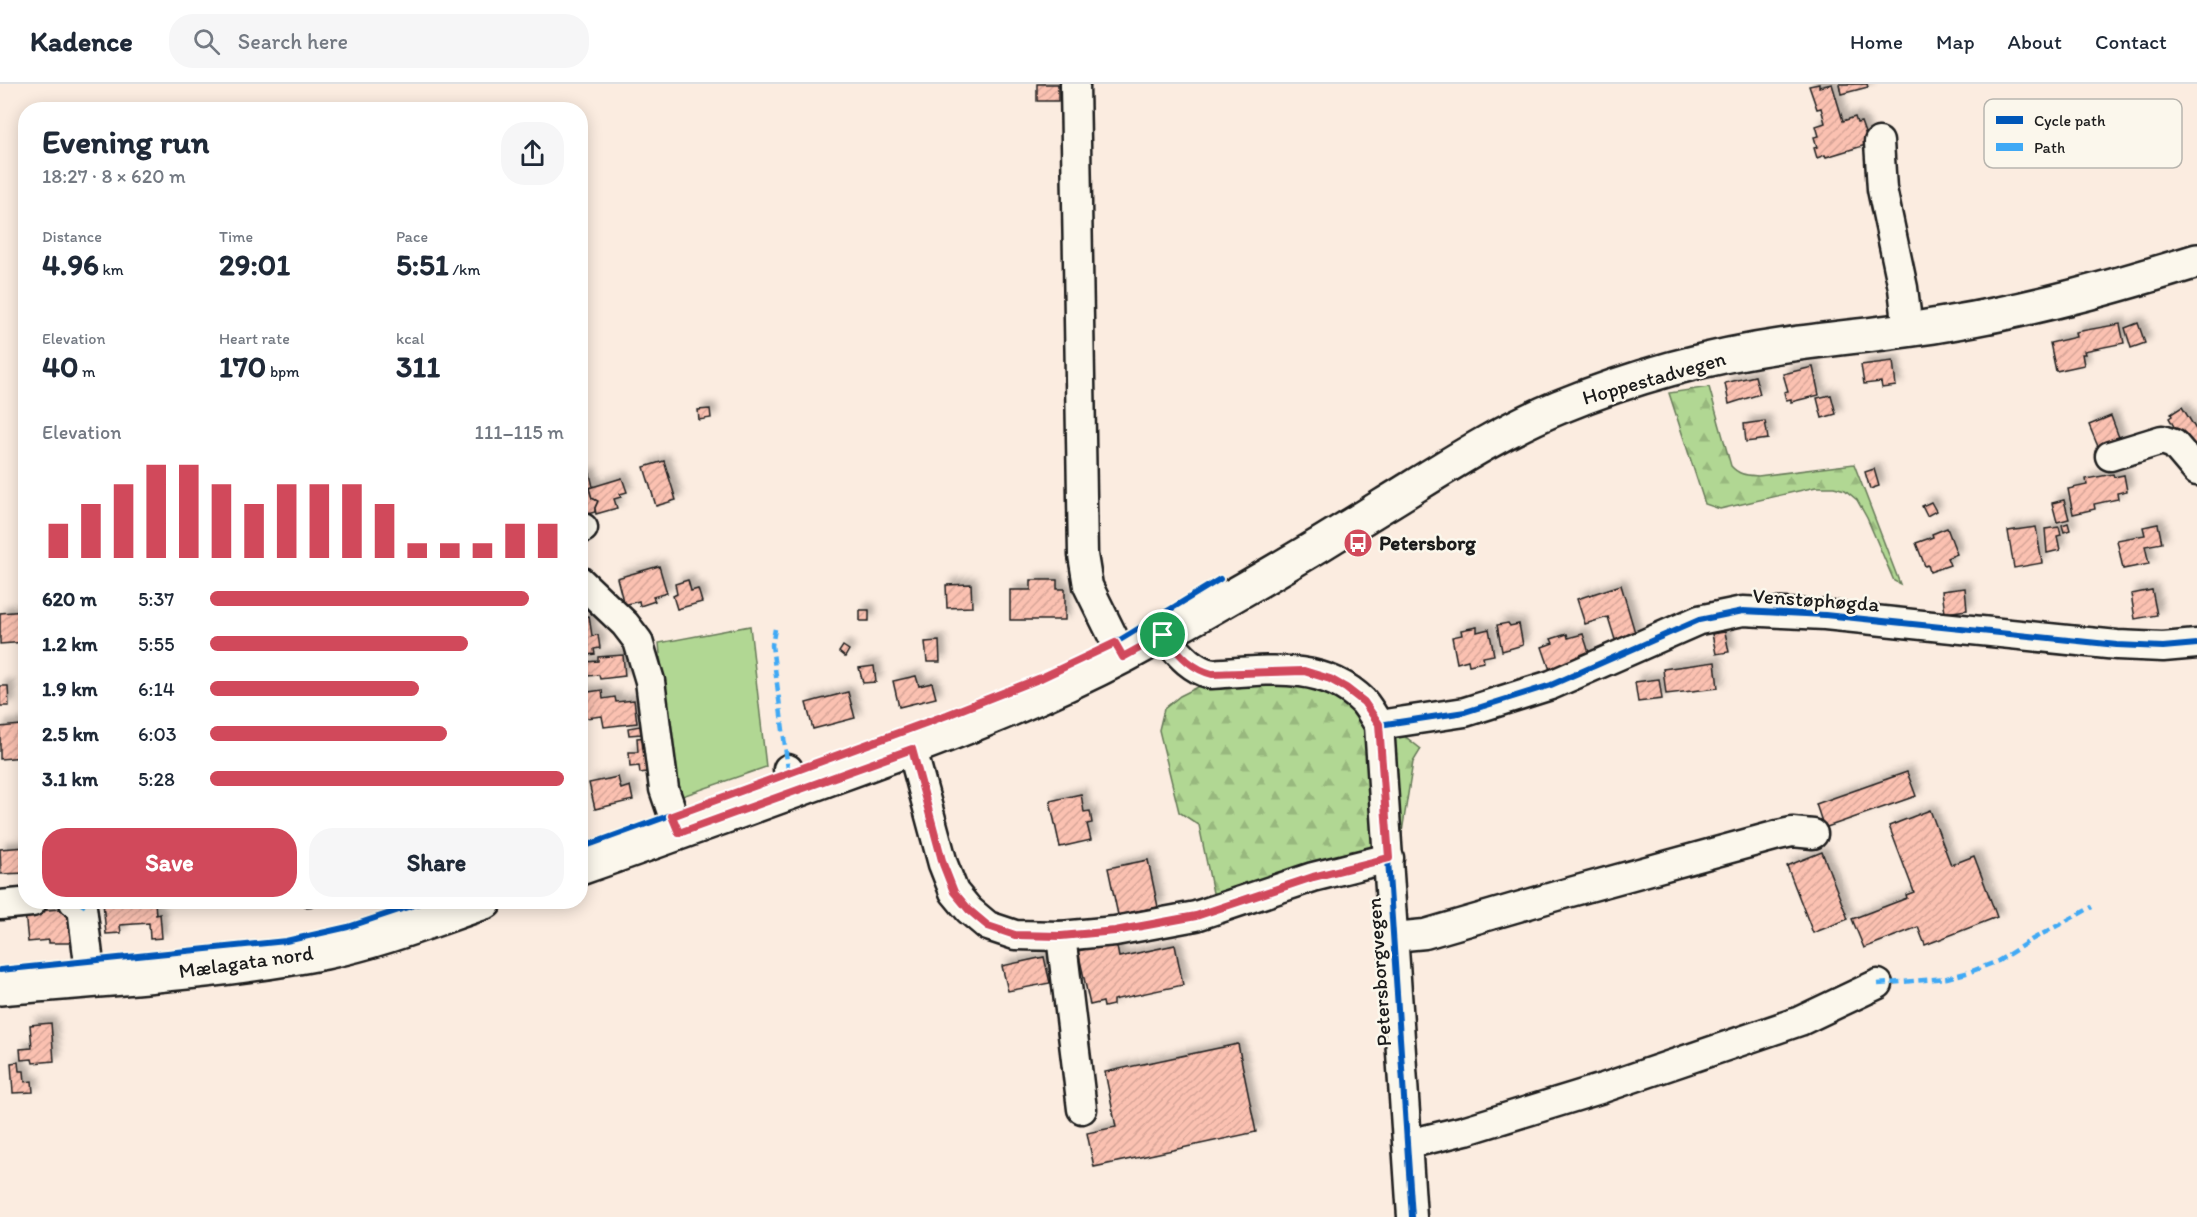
<!DOCTYPE html>
<html lang="en">
<head>
<meta charset="utf-8">
<style>
	:root { --surface:#fff; --page:#f6f6f7; --text:#1f2937; --muted:#747a83; --line:#e0e1e3; --accent:#d1495b }
	body { margin:0; font-family:Itim,sans-serif; background:var(--page); color:var(--text); height:100vh; display:flex; flex-direction:column; font-size:22px; white-space:nowrap }
	* { box-sizing:border-box; margin:0 }
	p { font-size:20px; color:var(--muted) }
	.icon { flex:none; width:33px; height:33px; fill:none; stroke:currentColor; stroke-width:2; stroke-linecap:round; stroke-linejoin:round }
	.map { position:relative; flex:1; overflow:hidden }
	.side { position:absolute; left:18px; top:18px; width:570px; height:807px; display:flex; flex-direction:column; background:var(--surface); border-radius:24px; box-shadow:0 3px 15px #0003 }
	.side>* { flex:none }
	.pin { position:absolute; display:grid; place-items:center; width:51px; height:51px; color:#fff; margin:-26px; border:3px solid #fff; border-radius:50%; box-shadow:0 2px 6px #0007 }
	.round { display:grid; place-items:center; flex:none; width:63px; height:63px; border-radius:24px; background:var(--page) }
	.headline { display:flex; align-items:center; justify-content:space-between; height:102px; padding:0 24px }
	h1 { font-size:33px; font-weight:700; line-height:45px }
	.figures { display:grid; grid-template-columns:repeat(3,1fr); gap:9px; height:102px; padding:6px 24px }
	.figures div { display:grid; align-content:center }
	.figures b { font-size:30px; font-weight:700 }
	.figures small { font-size:16px; font-weight:400 }
	.figures p { font-size:16px }
	.chart { height:168px; padding:12px 24px }
	.chart p { display:flex; justify-content:space-between }
	.chart svg { width:100%; height:108px; margin-top:6px; stroke:var(--accent); stroke-width:6 }
	.primary-button { display:flex; gap:12px; margin-top:auto; padding:12px 24px }
	.primary-button a { flex:1; height:69px; border-radius:24px; background:var(--accent); color:#fff; font-size:24px; font-weight:700; line-height:69px; text-align:center }
	.primary-button a+a { background:var(--page); color:var(--text) }
	ul { padding:0 24px; list-style:none; font-size:20px }
	li { display:grid; grid-template-columns:96px 72px 1fr; align-items:center; height:45px }
	li i { height:15px; border-radius:8px; background:var(--accent) }
	header { display:flex; align-items:center; gap:36px; box-sizing:border-box; height:84px; padding:0 30px; background:var(--surface); border-bottom:2px solid var(--line) }
	header strong { font-size:28px }
	nav { display:flex; gap:33px; margin-inline-start:auto; font-size:21px }
	.search { width:420px; height:54px; background:var(--page); display:flex; align-items:center; gap:15px; box-sizing:border-box; padding:0 21px; border-radius:24px; color:var(--muted); font-size:22px }
	.map>svg:first-child { display:block }
	.green { fill:#b1d793; stroke:#667a58; stroke-width:1.5 }
	.forest { fill:url(#forest-firs); stroke:#667a58; stroke-width:1.5 }
	.building { fill:url(#building-hatch); stroke:#1c1c1c; stroke-width:1.5; filter:url(#shadow) }
	.lines { fill:none; stroke-linecap:round; stroke-linejoin:round }
	.minor-casing { stroke:#1c1c1c; stroke-width:33 }
	.major-casing { stroke:#1c1c1c; stroke-width:38 }
	.minor { stroke:#fbf7ec; stroke-width:28 }
	.major { stroke:#fbf7ec; stroke-width:33 }
	.quiet { stroke:#3fa9f5; stroke-width:4.5; stroke-dasharray:9 4.5; stroke-linecap:butt }
	.cycleway-casing { stroke:#fbf7ec; stroke-width:10 }
	.cycleway { stroke:#0057b8; stroke-width:6 }
	.route-casing { stroke:#fff; stroke-width:12 }
	.route { stroke:#d1495b; stroke-width:8 }
	.labels { text-anchor:middle; stroke-width:5; stroke-linejoin:round; paint-order:stroke }
	.street-label { font-size:21px; fill:#1c1c1c; stroke:#fbf7ec }
	.poi-label { font-size:21px; font-weight:bold; fill:#1c1c1c; stroke:#fbf7ec; text-anchor:start }
	.key { fill:#fbf7ec; stroke:#b8b5ae; stroke-width:1.5 }
	.key-label { font-size:16px; fill:#1c1c1c }
</style>
</head>
<body>
<header>
<strong>Kadence</strong>
<div class="search"><svg class="icon" aria-label="search" viewBox="0 0 24 24"><circle cx="10" cy="10" r="6"/><path d="M15 15l6 6"/></svg>Search here</div>
<nav><a>Home</a><a>Map</a><a>About</a><a>Contact</a></nav>
</header>
<div class="map">
<svg width="2197" height="1133" viewBox="0 0 2197 1133">
	<defs>
		<pattern id="forest-firs" width="22" height="20" patternUnits="userSpaceOnUse" patternTransform="scale(1.5)"><rect width="22" height="20" fill="#b1d793"/><path d="M5 1l3.5 6h-7zM16 11l3.5 6h-7z" fill="#98b87e"/></pattern>
		<pattern id="building-hatch" width="6" height="6" patternUnits="userSpaceOnUse" patternTransform="scale(1.5)"><rect width="6" height="6" fill="#fbc1b1"/><path d="M-1 1l2-2M0 6l6-6M5 7l2-2" fill="none" stroke="#d7a598"/></pattern>
		<filter id="shadow"><feDropShadow dx="5.5" dy="-5.5" stdDeviation="3" flood-color="#0004"/></filter>
	</defs>
	<rect width="100%" height="100%" fill="#fbece0"/>
	<filter id="ink" filterUnits="userSpaceOnUse"><feTurbulence type="fractalNoise" baseFrequency=".0167" numOctaves="2"/><feDisplacementMap in="SourceGraphic" scale="12" xChannelSelector="R" yChannelSelector="G"/><feConvolveMatrix kernelMatrix="1 2 1 2 8 2 1 2 1" color-interpolation-filters="sRGB"/></filter>
	<g filter="url(#ink)">
		<!-- green -->
		<path class="green" d="M 750,542 L 766,683 L 674,715 L 659,559 Z"/>
		<!-- forest -->
		<g class="forest">
			<path d="M 1709,303 L 1731,382 C 1739,391 1746,391 1758,392 L 1854,380 L 1900,500 L 1894,497 L 1867,434 L 1857,416 L 1845,406 L 1834,403 L 1816,403 L 1720,425 L 1705,420 L 1669,309 Z"/>
			<path d="M 1277,594 L 1357,615 L 1421,665 L 1413,678 L 1400,761 L 1285,810 L 1213,809 L 1199,741 L 1179,728 L 1159,646 L 1164,625 L 1180,612 L 1202,601 Z"/>
		</g>
		<!-- building -->
		<g class="building">
			<rect x="1037" y="0" width="21" height="17"/>
			<path d="M 1819,0 L 1819,3 L 1832,0 L 1843,37 L 1855,33 L 1857,39 L 1861,38 L 1869,60 L 1826,73 L 1825,71 L 1817,74 L 1814,64 L 1817,63 L 1814,53 L 1819,52 L 1816,42 L 1825,39 L 1821,24 L 1817,25 L 1809,2 Z"/>
			<path d="M 1839,0 L 1867,0 L 1868,3 L 1841,10 Z"/>
			<path d="M 2138,239 L 2145,259 L 2131,264 L 2125,244 Z"/>
			<path d="M 2120,240 L 2124,259 L 2084,267 L 2085,270 L 2082,270 L 2084,281 L 2056,287 L 2050,259 L 2076,253 L 2075,248 Z"/>
			<path d="M 1893,277 L 1896,302 L 1882,304 L 1881,298 L 1864,300 L 1861,281 Z"/>
			<path d="M 1813,283 L 1819,311 L 1791,318 L 1791,315 L 1786,316 L 1784,308 L 1788,307 L 1783,290 Z"/>
			<path d="M 1755,292 L 1760,310 L 1729,320 L 1725,299 Z"/>
			<path d="M 1831,311 L 1836,330 L 1822,334 L 1817,314 Z"/>
			<path d="M 2182,323 L 2197,347 L 2197,378 L 2195,379 L 2169,334 L 2172,332 L 2171,330 Z"/>
			<path d="M 710,325 L 711,334 L 699,336 L 698,326 Z"/>
			<path d="M 2111,332 L 2120,356 L 2099,365 L 2089,341 Z"/>
			<path d="M 1765,337 L 1768,355 L 1746,358 L 1744,340 Z"/>
			<path d="M 664,377 L 676,416 L 656,422 L 644,383 Z"/>
			<path d="M 1874,385 L 1879,402 L 1870,405 L 1865,388 Z"/>
			<path d="M 590,390 L 593,403 L 589,404 L 592,414 L 598,417 L 595,424 L 595,428 L 584,431 L 580,418 L 580,393 Z"/>
			<path d="M 2113,390 L 2114,393 L 2124,391 L 2127,407 L 2117,409 L 2118,415 L 2094,420 L 2095,425 L 2073,430 L 2068,405 L 2087,401 L 2086,395 Z"/>
			<path d="M 622,394 L 627,408 L 620,410 L 621,413 L 614,415 L 617,424 L 596,430 L 595,424 L 598,417 L 592,414 L 589,404 Z"/>
			<path d="M 2064,416 L 2069,435 L 2057,438 L 2052,419 Z"/>
			<path d="M 1931,418 L 1936,427 L 1927,432 L 1922,422 Z"/>
			<path d="M 2068,439 L 2070,446 L 2064,448 L 2062,441 Z"/>
			<path d="M 2158,440 L 2162,459 L 2145,462 L 2149,480 L 2123,485 L 2117,456 L 2145,451 L 2143,443 Z"/>
			<path d="M 2036,443 L 2042,479 L 2014,484 L 2008,447 Z"/>
			<path d="M 2059,443 L 2061,451 L 2057,452 L 2060,466 L 2047,469 L 2045,445 Z"/>
			<path d="M 1947,444 L 1957,470 L 1947,474 L 1950,481 L 1930,488 L 1928,481 L 1925,482 L 1916,459 L 1933,453 L 1932,450 Z"/>
			<path d="M 659,482 L 667,509 L 653,513 L 655,517 L 640,522 L 639,517 L 624,521 L 617,494 Z"/>
			<path d="M 688,496 L 691,507 L 698,505 L 702,518 L 677,525 L 673,512 L 677,510 L 675,500 Z"/>
			<path d="M 1031,496 L 1057,496 L 1057,505 L 1065,505 L 1065,536 L 1010,536 L 1010,506 L 1031,506 Z"/>
			<path d="M 971,500 L 972,523 L 947,524 L 946,501 Z"/>
			<path d="M 1621,501 L 1636,552 L 1616,559 L 1608,533 L 1585,540 L 1577,515 Z"/>
			<path d="M 1965,504 L 1967,526 L 1945,529 L 1942,507 Z"/>
			<path d="M 2152,506 L 2157,531 L 2135,535 L 2131,510 Z"/>
			<rect x="860" y="526" width="9" height="11"/>
			<path d="M 26,527 L 26,558 L 0,560 L 0,529 Z"/>
			<path d="M 589,532 L 592,552 L 598,551 L 600,564 L 594,565 L 595,570 L 580,572 L 580,533 Z"/>
			<path d="M 1508,539 L 1510,542 L 1519,540 L 1523,561 L 1502,567 L 1497,541 Z"/>
			<path d="M 1477,543 L 1477,548 L 1489,545 L 1494,571 L 1483,573 L 1484,578 L 1469,581 L 1468,576 L 1457,579 L 1452,553 L 1462,551 L 1461,546 Z"/>
			<path d="M 1725,548 L 1729,568 L 1716,570 L 1712,550 Z"/>
			<path d="M 1567,550 L 1568,554 L 1583,550 L 1590,572 L 1550,586 L 1542,563 L 1553,559 L 1551,555 Z"/>
			<path d="M 939,557 L 940,578 L 927,578 L 925,558 Z"/>
			<path d="M 843,562 L 849,566 L 845,573 L 839,568 Z"/>
			<path d="M 623,571 L 625,592 L 600,595 L 599,591 L 587,592 L 585,578 L 598,577 L 598,573 Z"/>
			<path d="M 1715,578 L 1718,604 L 1666,610 L 1663,585 Z"/>
			<path d="M 874,582 L 876,598 L 863,599 L 859,584 Z"/>
			<path d="M 916,592 L 919,602 L 932,599 L 936,614 L 899,623 L 893,597 Z"/>
			<path d="M 1659,595 L 1662,615 L 1638,618 L 1635,598 Z"/>
			<path d="M 0,602 L 8,602 L 9,622 L 0,622 Z"/>
			<path d="M 602,606 L 603,615 L 615,613 L 616,618 L 634,616 L 637,639 L 604,643 L 602,632 L 586,634 L 582,609 Z"/>
			<path d="M 848,608 L 855,634 L 813,645 L 806,619 Z"/>
			<path d="M 21,641 L 24,673 L 0,675 L 0,643 Z"/>
			<path d="M 640,642 L 641,650 L 629,651 L 628,644 Z"/>
			<path d="M 649,653 L 654,687 L 640,689 L 639,682 L 630,683 L 629,668 L 638,668 L 637,654 Z"/>
			<path d="M 1907,688 L 1916,712 L 1824,744 L 1816,720 Z"/>
			<path d="M 618,693 L 621,705 L 630,702 L 633,716 L 595,725 L 589,699 Z"/>
			<path d="M 1081,710 L 1084,728 L 1090,727 L 1092,739 L 1087,740 L 1091,756 L 1060,763 L 1050,717 Z"/>
			<path d="M 1930,726 L 1951,781 L 1974,772 L 1997,833 L 1925,861 L 1918,843 L 1864,864 L 1852,835 L 1907,814 L 1906,811 L 1914,808 L 1889,742 Z"/>
			<path d="M 26,763 L 26,789 L 1,790 L 0,765 Z"/>
			<path d="M 1822,768 L 1848,835 L 1813,849 L 1787,782 Z"/>
			<path d="M 1148,776 L 1158,823 L 1118,831 L 1108,784 Z"/>
			<path d="M 103,818 L 155,818 L 156,831 L 160,830 L 162,854 L 150,855 L 149,839 L 120,841 L 121,849 L 106,850 Z"/>
			<path d="M 229,818 L 278,818 L 229,821 Z"/>
			<path d="M 304,818 L 318,818 L 318,822 L 305,823 Z"/>
			<path d="M 71,824 L 76,859 L 49,859 L 49,856 L 28,858 L 25,828 Z"/>
			<path d="M 1116,858 L 1119,873 L 1175,861 L 1183,901 L 1113,916 L 1113,921 L 1104,923 L 1103,918 L 1090,921 L 1078,867 Z"/>
			<path d="M 1044,873 L 1050,899 L 1008,907 L 1002,882 Z"/>
			<path d="M 51,939 L 54,977 L 33,979 L 32,975 L 21,976 L 20,965 L 32,964 L 30,941 Z"/>
			<path d="M 1238,960 L 1256,1048 L 1094,1083 L 1087,1049 L 1116,1043 L 1105,988 Z"/>
			<path d="M 18,978 L 19,987 L 24,987 L 25,998 L 32,997 L 33,1008 L 13,1009 L 11,979 Z"/>
		</g>
		<g class="lines">
			<!-- minor casing -->
			<g class="minor-casing">
				<g id="minor">
					<path d="M 1075,0 L 1083,471 L 1088,502 L 1123,573"/>
					<path d="M 1879,58 L 1882,105 L 1903,204 L 1908,246"/>
					<path d="M 2110,372 L 2162,356 L 2174,360 L 2197,387"/>
					<path d="M 580,445 L 583,444"/>
					<path d="M 580,497 L 625,540 L 638,557 L 650,597 L 664,705 L 679,749"/>
					<path d="M 1163,551 C 1178,568 1189,584 1211,590 C 1263,587 1322,576 1363,617 C 1369,624 1374,633 1379,641 L 1412,1133"/>
					<path d="M 1379,641 L 1465,628 L 1500,617 L 1551,601 L 1699,536 L 1743,527 L 1825,531 L 2117,561 L 2163,563 L 2197,560"/>
					<path d="M 912,665 L 943,780 L 954,808 L 969,826 L 988,842 L 1015,851 L 1061,852 L 1115,847 L 1196,832 L 1313,793 L 1389,774"/>
					<path d="M 788,685 L 793,708"/>
					<path d="M 74,818 L 82,823 L 91,896"/>
					<path d="M 0,821 L 32,818"/>
					<path d="M 1061,852 L 1082,1025"/>
					<path d="M 1393,853 L 1425,850 L 1556,812 L 1778,751 L 1792,748 L 1813,750"/>
					<path d="M 1408,1060 L 1466,1046 L 1603,1004 L 1800,937 L 1878,900"/>
				</g>
			</g>
			<!-- major casing -->
			<g class="major-casing">
				<g id="major">
					<path d="M 580,784 C 666,754 751,723 836,692 C 935,656 1033,620 1126,571 C 1214,524 1300,474 1384,421 C 1441,386 1496,349 1559,323 C 1632,293 1708,272 1786,261 C 1841,253 1897,249 1951,239 C 2035,225 2116,202 2197,177"/>
					<path d="M 0,904 C 108,895 218,889 325,868 C 380,857 432,836 485,818"/>
				</g>
			</g>
			<!-- minor -->
			<use href="#minor" class="minor"/>
			<!-- major -->
			<use href="#major" class="major"/>
			<!-- quiet -->
			<g class="quiet">
				<path d="M 775,545 L 772,561 L 788,685"/>
				<path d="M 82,823 L 85,818"/>
				<path d="M 1878,900 L 1947,894 L 1970,888 L 1998,877 L 2031,856 L 2092,823"/>
			</g>
			<!-- cycleway casing -->
			<g class="cycleway-casing">
				<g id="cycleway">
					<path d="M 1163,551 C 1178,568 1189,584 1211,590 C 1263,587 1322,576 1363,617 C 1369,624 1374,633 1379,641 L 1412,1133"/>
					<path d="M 1379,641 L 1465,628 L 1500,617 L 1551,601 L 1699,536 L 1743,527 L 1825,531 L 2117,561 L 2163,563 L 2197,560"/>
					<path d="M 580,764 L 947,631 L 1041,594 L 1115,559 L 1220,495"/>
					<path d="M 0,886 L 286,857 L 348,843 L 423,818"/>
				</g>
			</g>
			<!-- cycleway -->
			<use href="#cycleway" class="cycleway"/>
		</g>
	</g>
	<g class="lines" filter="url(#ink)">
		<!-- route casing -->
		<g class="route-casing">
			<path id="route" d="M 1163,551 C 1178,568 1189,584 1212,590 L 1304,587 L 1330,595 L 1346,604 L 1364,618 L 1379,640 L 1389,774 L 1313,793 L 1196,832 L 1115,847 L 1061,852 L 1015,851 L 988,842 L 969,826 L 954,808 L 943,780 L 912,665 L 679,749 L 672,732 L 947,631 L 1041,594 L 1115,559 L 1123,573 Z"/>
		</g>
		<!-- route -->
		<use href="#route" class="route"/>
	</g>
	<!-- icons -->
	<defs>
		<g id="bus-disc" transform="scale(1.5)"><circle r="9.5" fill="#d1495b" stroke="#fbf7ec"/><path d="M-5-6H5V4H4V6H2V4H-2V6H-4V4H-5ZM-3.5-4V0h7V-4ZM-3.5 1.2v1.5H-2V1.2ZM2 1.2v1.5H3.5V1.2Z" fill="#fff"/></g>
	</defs>
	<g fill-rule="evenodd">
		<use href="#bus-disc" x="1358" y="459"/>
	</g>
	<g class="labels">
		<!-- street labels -->
		<g class="street-label">
			<text transform="translate(1654 294) rotate(-16)" y="7">Hoppestadvegen</text>
			<text transform="translate(1816 516) rotate(4)" y="7">Venstøphøgda</text>
			<text transform="translate(246 878) rotate(-8)" y="7">Mælagata nord</text>
			<text transform="translate(1379 888) rotate(-94)" y="7">Petersborgvegen</text>
		</g>
		<!-- poi labels -->
		<g class="poi-label">
			<text x="1379" y="466">Petersborg</text>
		</g>
	</g>
	<!-- legend -->
	<rect x="1984" y="15" width="198" height="69" rx="9" class="key"/>
	<rect x="1996" y="32" width="27" height="8" fill="#0057b8"/>
	<rect x="1996" y="59" width="27" height="8" fill="#3fa9f5"/>
	<g class="key-label">
		<text x="2034" y="42">Cycle path</text>
		<text x="2034" y="69">Path</text>
	</g>
</svg>
<div class="pin" style="left:1163px;top:551px;background:#1e9e55"><svg class="icon" aria-label="arrive" viewBox="0 0 24 24"><path d="M6 21V4h12l-3 4 3 4H6"/></svg></div>
<section class="side">
<div class="headline"><div><h1>Evening run</h1><p>18:27 · 8 × 620 m</p></div><a class="round"><svg class="icon" aria-label="share" viewBox="0 0 24 24"><path d="M12 15V3M7 8l5-5 5 5M5 13v7h14v-7"/></svg></a></div>
<div class="figures">
<div><p>Distance</p><b>4.96<small> km</small></b></div>
<div><p>Time</p><b>29:01</b></div>
<div><p>Pace</p><b>5:51<small> /km</small></b></div>
</div>
<div class="figures">
<div><p>Elevation</p><b>40<small> m</small></b></div>
<div><p>Heart rate</p><b>170<small> bpm</small></b></div>
<div><p>kcal</p><b>311</b></div>
</div>
<div class="chart"><p><span>Elevation</span>111–115 m</p>
<svg viewBox="0 0 160 44" preserveAspectRatio="none"><path d="M5 44V30M15 44V22M25 44V14M35 44V6M45 44V6M55 44V14M65 44V22M75 44V14M85 44V14M95 44V14M105 44V22M115 44V38M125 44V38M135 44V38M145 44V30M155 44V30"/></svg>
</div>
<ul>
<li><b>620 m</b>5:37<i style="width:90%"></i></li>
<li><b>1.2 km</b>5:55<i style="width:73%"></i></li>
<li><b>1.9 km</b>6:14<i style="width:59%"></i></li>
<li><b>2.5 km</b>6:03<i style="width:67%"></i></li>
<li><b>3.1 km</b>5:28<i style="width:100%"></i></li>
</ul>
<div class="primary-button"><a>Save</a><a>Share</a></div>
</section>
</div>
</body>
</html>
